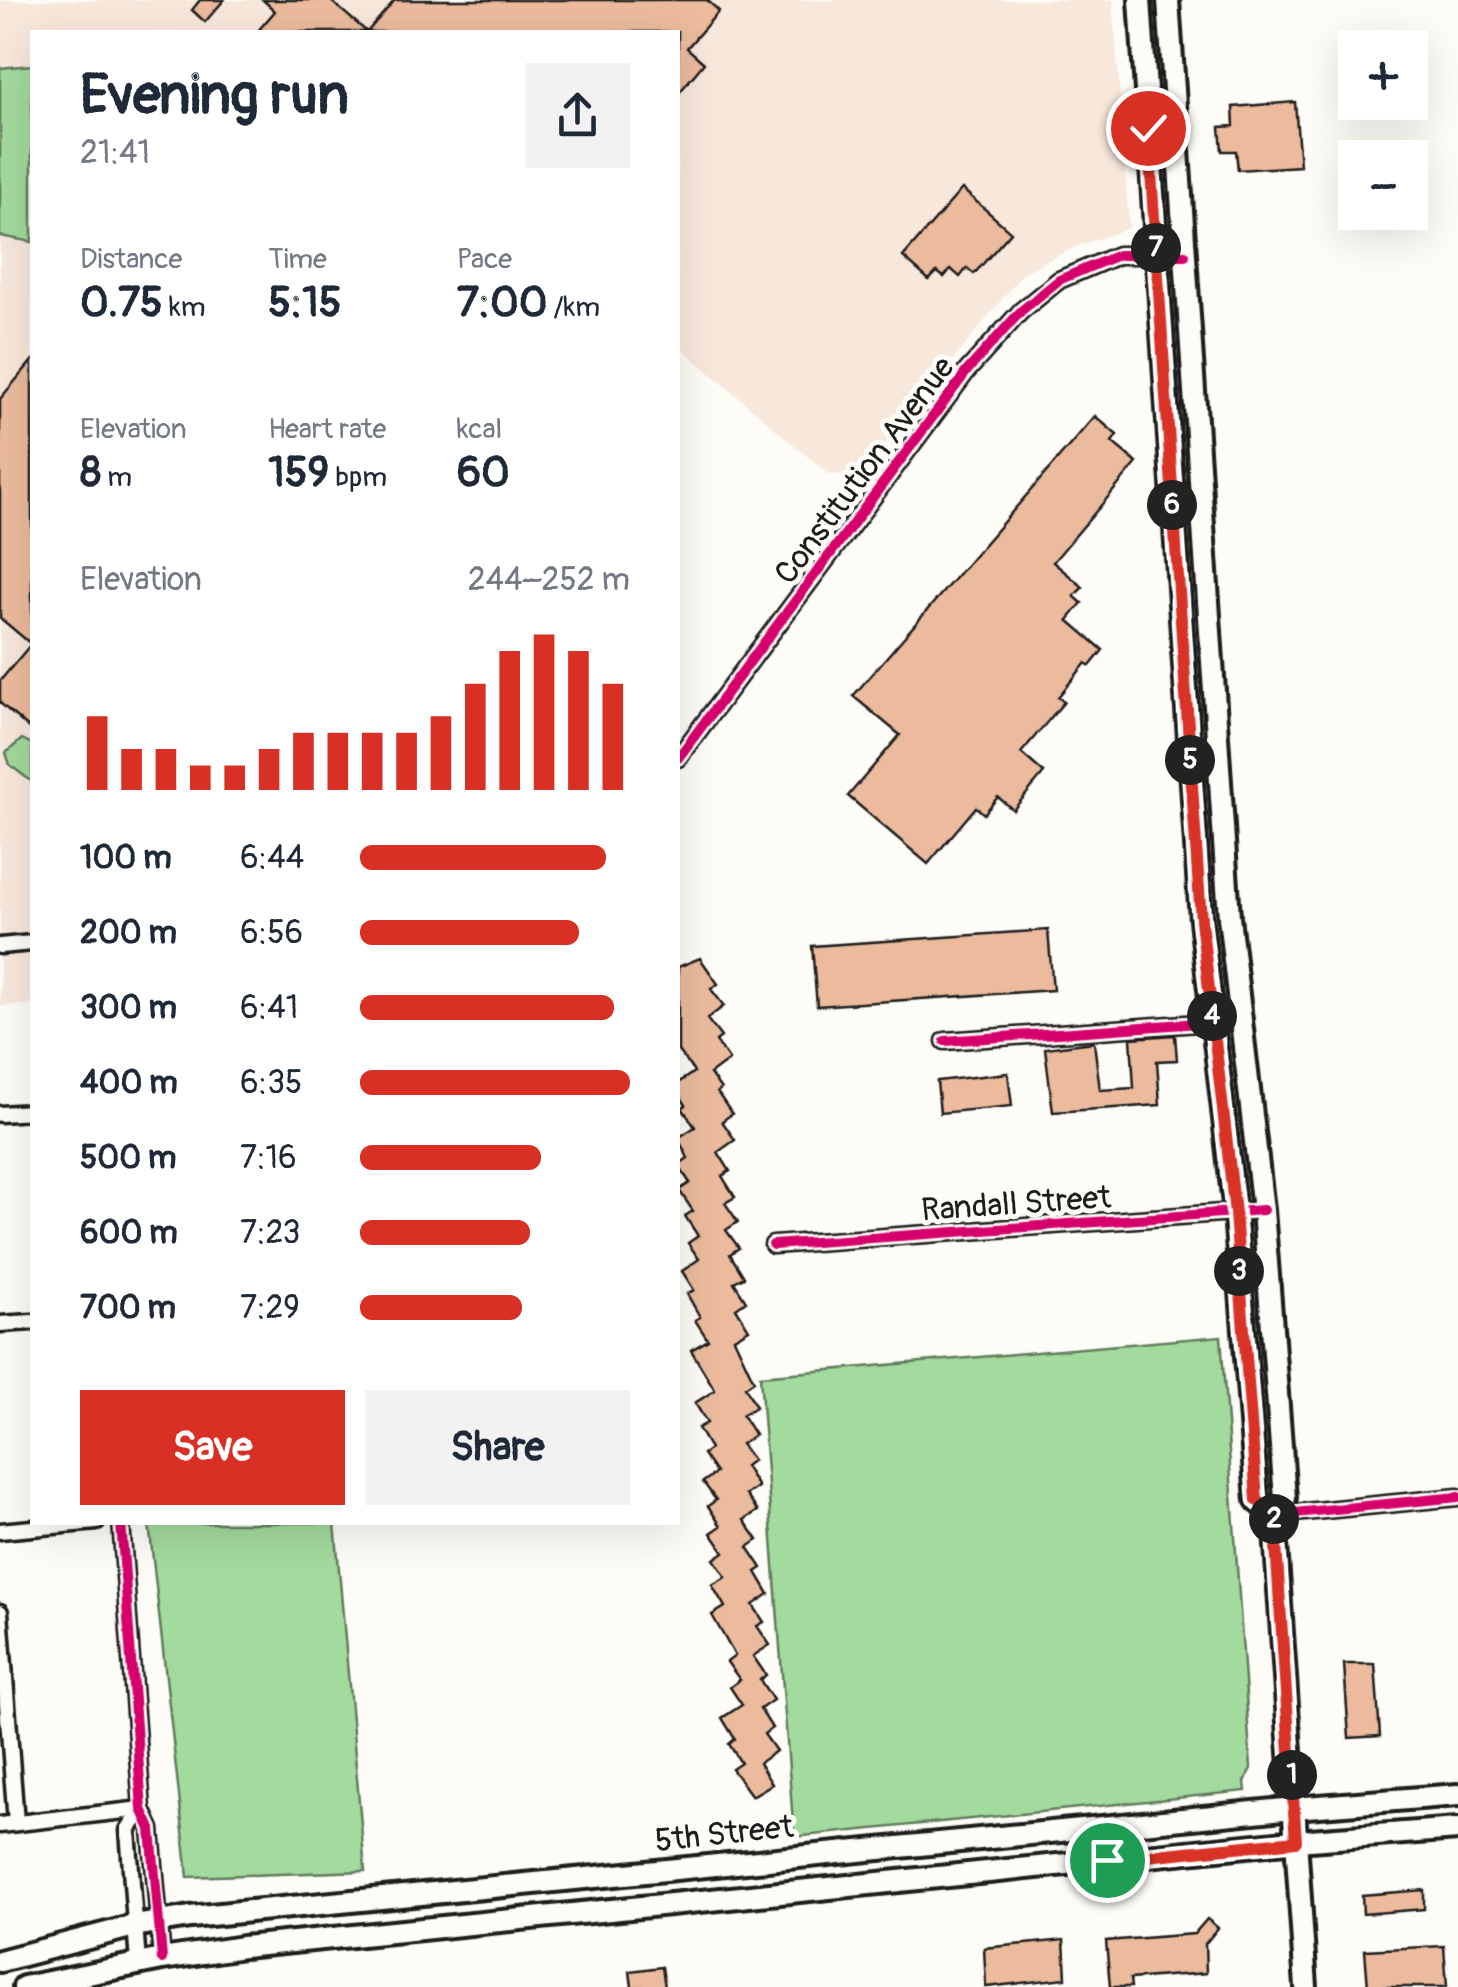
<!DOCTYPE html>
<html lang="en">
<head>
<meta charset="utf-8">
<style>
	:root { --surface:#fff; --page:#f2f2f3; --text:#1f2937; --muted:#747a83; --accent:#d93025 }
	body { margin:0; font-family:Pangolin,sans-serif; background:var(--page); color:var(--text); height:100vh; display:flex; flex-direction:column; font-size:38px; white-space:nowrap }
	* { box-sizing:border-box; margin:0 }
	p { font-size:32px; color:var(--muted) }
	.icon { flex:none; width:55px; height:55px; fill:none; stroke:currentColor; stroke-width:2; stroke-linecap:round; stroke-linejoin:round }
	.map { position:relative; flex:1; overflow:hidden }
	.drawer { position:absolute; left:30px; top:30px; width:650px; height:1495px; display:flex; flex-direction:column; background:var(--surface); border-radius:0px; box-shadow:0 10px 40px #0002 }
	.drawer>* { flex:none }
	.tools { position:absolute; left:1338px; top:30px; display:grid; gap:20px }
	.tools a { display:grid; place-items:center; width:90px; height:90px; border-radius:0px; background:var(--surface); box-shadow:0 10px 40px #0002; font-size:50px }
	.pin { position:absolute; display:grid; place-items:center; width:85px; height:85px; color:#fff; margin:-42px; border:5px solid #fff; border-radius:50%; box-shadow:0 2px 10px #0007 }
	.km { position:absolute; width:50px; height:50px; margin:-25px; border-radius:50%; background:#222; color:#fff; font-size:28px; line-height:50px; text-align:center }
	.round { display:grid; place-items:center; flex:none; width:105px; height:105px; border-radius:0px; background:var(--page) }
	.head { display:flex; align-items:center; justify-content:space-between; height:170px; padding:0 50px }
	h1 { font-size:55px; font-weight:800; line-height:75px }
	.figures { display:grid; grid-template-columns:repeat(3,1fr); gap:15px; height:170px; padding:10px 50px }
	.figures div { display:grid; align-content:center }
	.figures b { font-size:42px; font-weight:800 }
	.figures small { font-size:28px; font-weight:400 }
	.figures p { font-size:28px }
	.chart { height:280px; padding:20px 50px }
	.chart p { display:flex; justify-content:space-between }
	.chart svg { width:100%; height:180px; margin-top:10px; stroke:var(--accent); stroke-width:6 }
	.cta { display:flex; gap:20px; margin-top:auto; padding:20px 50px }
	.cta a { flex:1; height:115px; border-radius:0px; background:var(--accent); color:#fff; font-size:40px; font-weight:800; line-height:115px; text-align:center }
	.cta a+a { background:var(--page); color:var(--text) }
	ul { padding:0 50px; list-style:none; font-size:32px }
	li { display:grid; grid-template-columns:160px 120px 1fr; align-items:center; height:75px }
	li i { height:25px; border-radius:12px; background:var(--accent) }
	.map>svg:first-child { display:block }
	.built { fill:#f8e8dc }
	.green { fill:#a3da9d; stroke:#607b5c; stroke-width:2.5 }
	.building { fill:#ecbb9d; stroke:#1c1c1c; stroke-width:2.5 }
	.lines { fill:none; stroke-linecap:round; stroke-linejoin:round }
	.street-casing { stroke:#1c1c1c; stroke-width:21 }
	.secondary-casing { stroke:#1c1c1c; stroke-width:28 }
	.street { stroke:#fdfcf7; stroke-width:14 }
	.secondary { stroke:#fdfcf7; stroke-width:20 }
	.cycleway-casing { stroke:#fdfcf7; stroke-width:16 }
	.cycleway { stroke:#d6006c; stroke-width:10 }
	.route-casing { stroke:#fff; stroke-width:20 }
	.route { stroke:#d93025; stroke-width:12 }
	.labels { text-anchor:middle; stroke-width:10; stroke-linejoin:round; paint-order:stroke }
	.street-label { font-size:32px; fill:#1c1c1c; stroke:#fdfcf7 }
</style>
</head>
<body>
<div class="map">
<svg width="1458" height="1987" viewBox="0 0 1458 1987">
	<rect width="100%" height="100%" fill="#fdfcf7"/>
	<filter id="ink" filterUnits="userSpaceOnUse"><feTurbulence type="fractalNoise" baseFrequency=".01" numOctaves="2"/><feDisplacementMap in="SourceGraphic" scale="20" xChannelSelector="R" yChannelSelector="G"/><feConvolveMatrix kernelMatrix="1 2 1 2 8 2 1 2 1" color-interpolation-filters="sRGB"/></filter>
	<g filter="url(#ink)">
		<!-- built -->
		<path class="built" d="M 0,0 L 1113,0 L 1129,228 L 1078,246 L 1024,272 L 859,477 L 828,474 L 678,345 L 678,32 L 32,32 L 32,1004 L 0,1006 Z"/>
		<!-- green -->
		<g class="green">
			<path d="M 32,65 L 32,242 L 0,236 L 0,68 Z"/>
			<path d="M 22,739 L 32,744 L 32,782 L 10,765 L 6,753 Z"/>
			<path d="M 1221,1336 L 1251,1768 L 1245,1782 L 1246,1791 L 794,1837 L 760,1376 Z"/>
			<path d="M 149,1523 L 335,1523 L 365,1871 L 188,1877 Z"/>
		</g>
		<!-- building -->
		<g class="building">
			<path d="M 200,0 L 224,0 L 205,22 L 192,10 Z"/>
			<path d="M 263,0 L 330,0 L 367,32 L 395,0 L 707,0 L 719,11 L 687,48 L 704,63 L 678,94 L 678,32 L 257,32 L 275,11 Z"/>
			<path d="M 1295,102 L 1300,166 L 1238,170 L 1236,151 L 1222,151 L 1220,127 L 1234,126 L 1233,107 Z"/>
			<path d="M 962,189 L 1011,232 L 974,274 L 967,268 L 960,277 L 951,269 L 944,277 L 937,272 L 929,280 L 903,257 Z"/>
			<path d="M 32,361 L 32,731 L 0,703 L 0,681 L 31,644 L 0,618 L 0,399 Z"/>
			<path d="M 1095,416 L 1117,435 L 1112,442 L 1137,463 L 1053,562 L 1083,587 L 1074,596 L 1082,603 L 1068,620 L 1103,650 L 1090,666 L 1086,663 L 1058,697 L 1064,702 L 1021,753 L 1044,773 L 1013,810 L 998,797 L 984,814 L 976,807 L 928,864 L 848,796 L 900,735 L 853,696 Z"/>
			<path d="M 1048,930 L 1053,990 L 817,1006 L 812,946 Z"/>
			<path d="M 700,958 L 718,984 L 711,989 L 724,1006 L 707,1019 L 721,1037 L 716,1041 L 729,1060 L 710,1074 L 721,1089 L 717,1092 L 732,1114 L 722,1121 L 735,1140 L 718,1152 L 730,1171 L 722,1176 L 735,1197 L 725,1203 L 738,1222 L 726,1230 L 739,1248 L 730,1254 L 744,1277 L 734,1282 L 746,1301 L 736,1308 L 749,1329 L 734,1338 L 754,1381 L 745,1387 L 756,1407 L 742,1415 L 755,1435 L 741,1444 L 753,1460 L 745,1466 L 758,1487 L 746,1495 L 758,1511 L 744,1520 L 758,1540 L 748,1547 L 762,1568 L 756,1572 L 769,1594 L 753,1605 L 764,1622 L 757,1626 L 770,1645 L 753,1656 L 766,1675 L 760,1680 L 773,1700 L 760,1709 L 772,1728 L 764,1734 L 776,1751 L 759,1763 L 772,1784 L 752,1796 L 732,1769 L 741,1763 L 729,1744 L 735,1739 L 722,1718 L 742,1705 L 730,1687 L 740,1680 L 727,1662 L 735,1656 L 712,1615 L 725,1607 L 712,1585 L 726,1577 L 714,1559 L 724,1552 L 711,1533 L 721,1526 L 708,1506 L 716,1500 L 703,1482 L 716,1473 L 703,1454 L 710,1449 L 698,1428 L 707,1423 L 695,1403 L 715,1390 L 691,1350 L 708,1340 L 695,1320 L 700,1317 L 687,1294 L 694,1290 L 682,1271 L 699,1259 L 688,1243 L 698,1236 L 685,1216 L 693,1211 L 679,1190 L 690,1183 L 678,1165 L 688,1158 L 678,1138 L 695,1127 L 682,1108 L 686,1105 L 678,1093 L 678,1083 L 694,1072 L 678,1051 L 678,967 Z"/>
			<path d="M 1175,1035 L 1177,1060 L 1157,1061 L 1160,1105 L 1053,1112 L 1045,1048 L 1094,1042 L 1100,1090 L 1134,1088 L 1131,1038 Z"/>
			<path d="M 1008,1073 L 1012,1106 L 940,1113 L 937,1081 Z"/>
			<path d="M 1344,1664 L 1375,1664 L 1380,1736 L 1349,1738 Z"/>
			<path d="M 1424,1890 L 1424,1909 L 1363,1914 L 1362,1895 Z"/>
			<path d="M 1207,1919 L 1218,1928 L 1205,1944 L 1206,1973 L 1130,1979 L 1131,1987 L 1110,1987 L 1106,1941 L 1194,1934 Z"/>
			<path d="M 1064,1940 L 1066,1978 L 986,1987 L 984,1948 Z"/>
			<path d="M 1444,1946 L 1447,1987 L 1368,1987 L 1365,1950 Z"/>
			<path d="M 662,1967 L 665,1987 L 632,1987 L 630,1971 Z"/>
		</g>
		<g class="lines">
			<!-- street casing -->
			<g class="street-casing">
				<g id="street">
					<path d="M 678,758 L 967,371 L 1021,311 L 1059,280 L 1118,255 L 1185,255"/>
					<path d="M 0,946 L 32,943"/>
					<path d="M 945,1041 L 1213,1022"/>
					<path d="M 0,1114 L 32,1112"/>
					<path d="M 773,1245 L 1263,1210"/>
					<path d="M 0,1324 L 32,1322"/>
					<path d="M 1274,1515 L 1458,1497"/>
					<path d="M 121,1522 L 142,1809 L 151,1829 L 162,1959"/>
					<path d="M 0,1531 L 97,1522"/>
					<path d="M 0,1612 L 16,1823"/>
					<path d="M 0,1825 L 142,1809"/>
					<path d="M 138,1963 L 128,1830 L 142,1809"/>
				</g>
			</g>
			<!-- secondary casing -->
			<g class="secondary-casing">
				<g id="secondary">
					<path d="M 1140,0 L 1201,920 L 1235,1213 L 1257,1500 L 1274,1515"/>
					<path d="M 1168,0 L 1229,917 L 1263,1210 L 1285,1498 L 1274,1515 L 1306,1987"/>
					<path d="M 0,1961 L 134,1926 L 190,1917 L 1294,1808 L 1458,1795"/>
					<path d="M 24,1987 L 162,1959 L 243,1947 L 1296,1841 L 1458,1829"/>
				</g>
			</g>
			<!-- street -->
			<use href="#street" class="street"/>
			<!-- secondary -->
			<use href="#secondary" class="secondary"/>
			<!-- cycleway casing -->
			<g class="cycleway-casing">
				<g id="cycleway">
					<path d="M 678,758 L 967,371 L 1021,311 L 1059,280 L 1118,255 L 1185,255"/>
					<path d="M 945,1041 L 1213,1022"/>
					<path d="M 773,1245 L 1263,1210"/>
					<path d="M 1274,1515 L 1458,1497"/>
					<path d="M 121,1522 L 142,1809 L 151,1829 L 162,1959"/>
				</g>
			</g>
			<!-- cycleway -->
			<use href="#cycleway" class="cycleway"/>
		</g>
	</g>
	<g class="lines" filter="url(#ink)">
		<!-- route casing -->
		<g class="route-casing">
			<path id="route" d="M 1107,1860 L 1296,1841 L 1274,1515 L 1257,1500 L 1235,1213 L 1201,920 L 1148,128"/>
		</g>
		<!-- route -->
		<use href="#route" class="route"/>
	</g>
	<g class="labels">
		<!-- street labels -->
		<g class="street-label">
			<text transform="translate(864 470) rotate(-53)" y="11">Constitution Avenue</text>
			<text transform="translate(1016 1203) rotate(-4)" y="11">Randall Street</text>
			<text transform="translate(724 1833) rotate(-6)" y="11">5th Street</text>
		</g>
	</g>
</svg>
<div class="tools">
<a>+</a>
<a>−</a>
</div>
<div class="pin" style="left:1107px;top:1860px;background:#1e9e55"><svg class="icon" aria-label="arrive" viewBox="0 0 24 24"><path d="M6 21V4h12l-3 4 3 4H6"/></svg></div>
<div class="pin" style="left:1148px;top:128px;background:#d93025"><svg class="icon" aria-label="check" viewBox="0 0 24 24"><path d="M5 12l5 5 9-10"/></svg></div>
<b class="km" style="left:1292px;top:1775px">1</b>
<b class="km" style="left:1274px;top:1519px">2</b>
<b class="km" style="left:1239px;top:1271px">3</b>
<b class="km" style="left:1212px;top:1016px">4</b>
<b class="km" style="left:1190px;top:760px">5</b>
<b class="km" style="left:1172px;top:505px">6</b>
<b class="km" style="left:1156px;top:248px">7</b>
<section class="drawer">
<div class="head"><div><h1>Evening run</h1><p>21:41</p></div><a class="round"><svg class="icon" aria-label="share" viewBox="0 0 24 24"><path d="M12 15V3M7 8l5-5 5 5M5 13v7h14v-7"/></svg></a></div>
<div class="figures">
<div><p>Distance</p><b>0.75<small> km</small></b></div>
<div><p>Time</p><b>5:15</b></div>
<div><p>Pace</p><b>7:00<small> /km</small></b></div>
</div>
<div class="figures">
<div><p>Elevation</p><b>8<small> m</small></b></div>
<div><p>Heart rate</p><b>159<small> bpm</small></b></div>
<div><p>kcal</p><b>60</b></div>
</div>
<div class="chart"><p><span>Elevation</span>244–252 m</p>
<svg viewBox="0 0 160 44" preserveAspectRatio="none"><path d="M5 44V26M15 44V34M25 44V34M35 44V38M45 44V38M55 44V34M65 44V30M75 44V30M85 44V30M95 44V30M105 44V26M115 44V18M125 44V10M135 44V6M145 44V10M155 44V18"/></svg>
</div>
<ul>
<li><b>100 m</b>6:44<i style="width:91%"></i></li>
<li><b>200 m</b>6:56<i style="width:81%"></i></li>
<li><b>300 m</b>6:41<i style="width:94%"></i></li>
<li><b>400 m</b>6:35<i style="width:100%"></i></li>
<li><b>500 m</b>7:16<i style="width:67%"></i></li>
<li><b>600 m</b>7:23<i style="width:63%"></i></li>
<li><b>700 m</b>7:29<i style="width:60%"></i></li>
</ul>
<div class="cta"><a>Save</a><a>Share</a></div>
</section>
</div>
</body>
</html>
